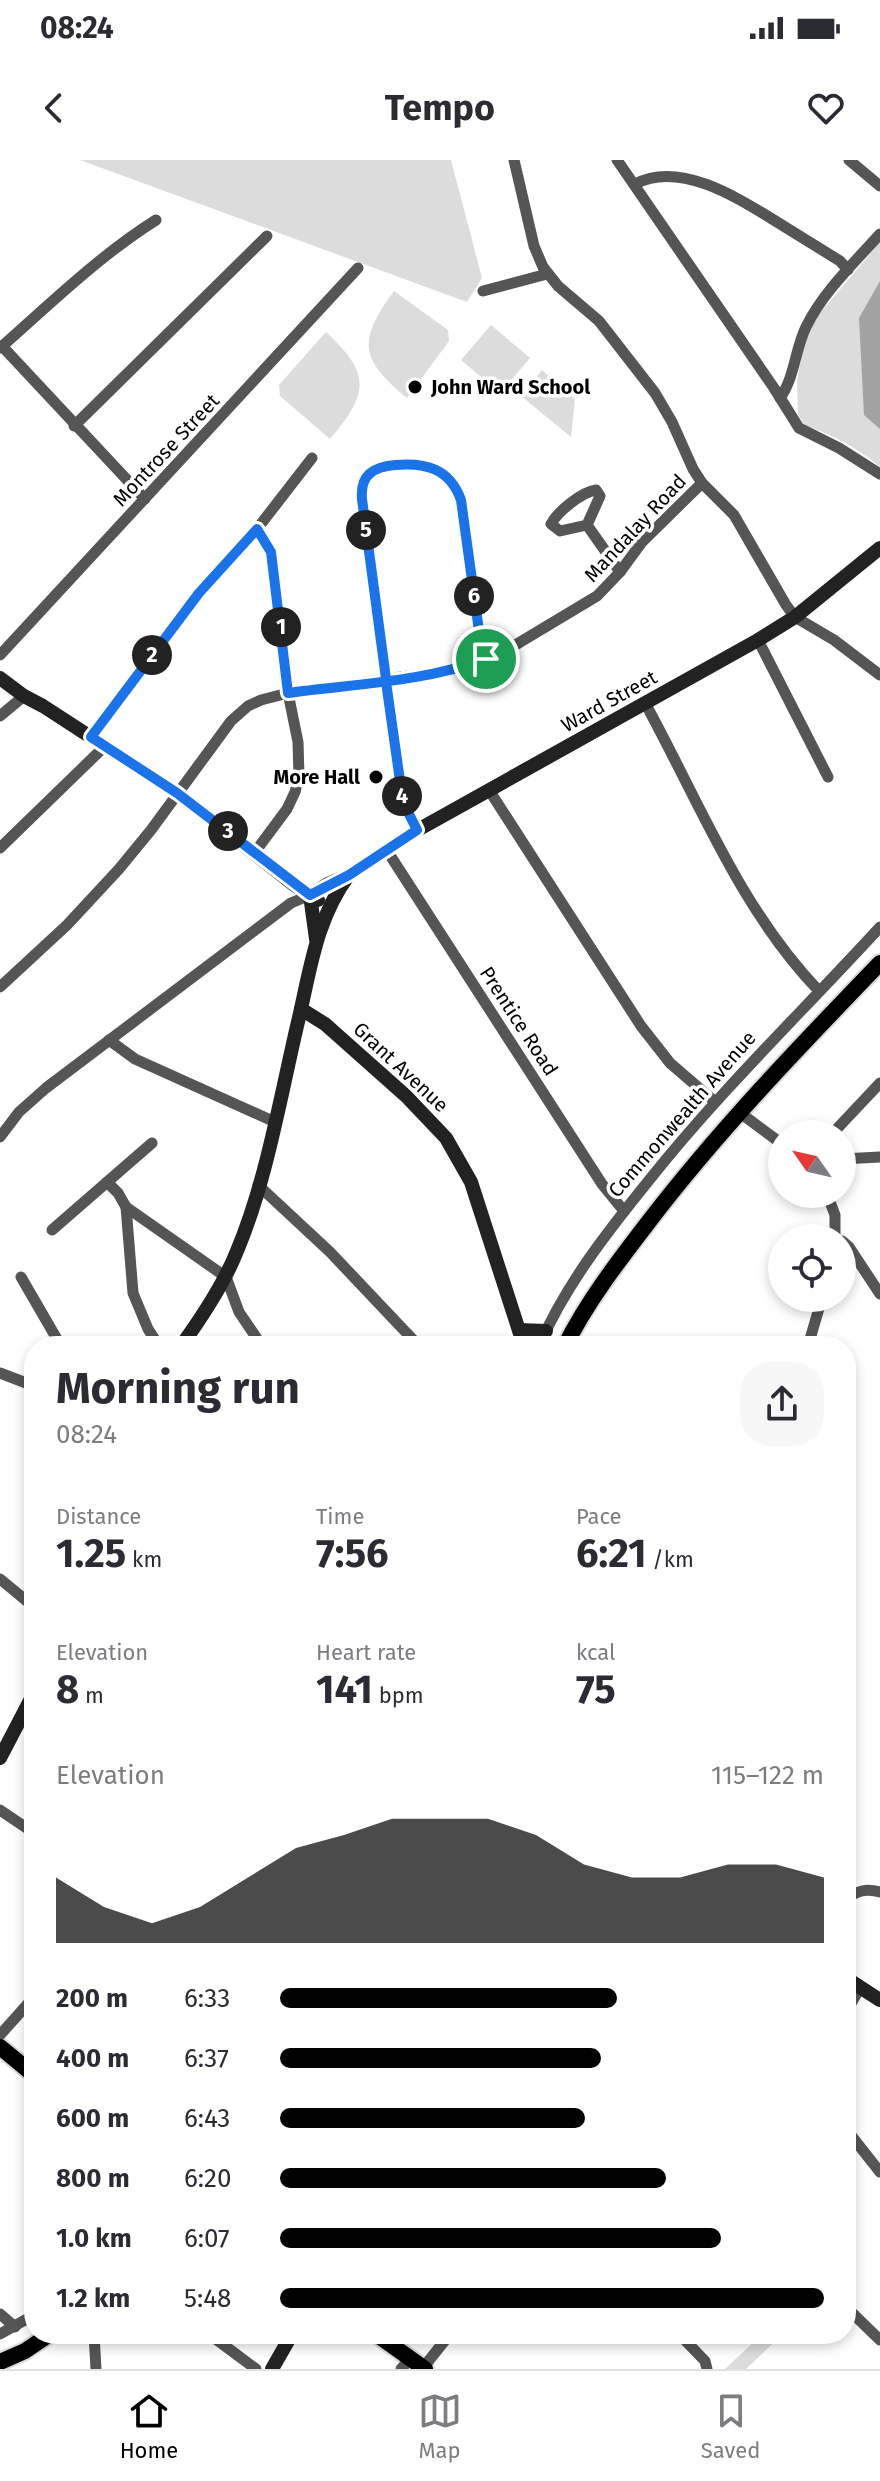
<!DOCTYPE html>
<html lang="en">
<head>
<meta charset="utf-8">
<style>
	:root { --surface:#fff; --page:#f7f7f7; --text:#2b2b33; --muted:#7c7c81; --line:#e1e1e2; --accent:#000 }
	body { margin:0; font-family:"Fira Sans",sans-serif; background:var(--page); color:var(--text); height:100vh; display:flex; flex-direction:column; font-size:30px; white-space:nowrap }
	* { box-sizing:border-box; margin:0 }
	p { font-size:26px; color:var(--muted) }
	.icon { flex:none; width:44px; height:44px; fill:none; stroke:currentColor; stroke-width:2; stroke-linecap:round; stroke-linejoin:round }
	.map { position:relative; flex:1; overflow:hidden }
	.panel { position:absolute; left:24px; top:1176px; width:832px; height:1008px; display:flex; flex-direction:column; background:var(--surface); border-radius:32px; box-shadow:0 4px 12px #0003 }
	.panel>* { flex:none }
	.needle { width:52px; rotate:304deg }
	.buttons { position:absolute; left:768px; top:960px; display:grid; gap:16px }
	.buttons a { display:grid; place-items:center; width:88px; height:88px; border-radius:50%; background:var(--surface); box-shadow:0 4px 12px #0003; font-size:40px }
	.pin { position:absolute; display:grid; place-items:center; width:68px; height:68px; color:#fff; margin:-34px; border:4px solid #fff; border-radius:50%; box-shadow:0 2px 8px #0007 }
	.km { position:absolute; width:40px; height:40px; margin:-20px; border-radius:50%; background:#222; color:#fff; font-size:22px; line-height:40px; text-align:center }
	.round { display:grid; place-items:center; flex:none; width:84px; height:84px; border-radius:32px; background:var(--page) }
	.summary { display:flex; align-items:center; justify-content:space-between; height:136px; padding:0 32px }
	h1 { font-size:44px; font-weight:700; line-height:60px }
	.metrics { display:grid; grid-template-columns:repeat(3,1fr); gap:12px; height:136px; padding:8px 32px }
	.metrics div { display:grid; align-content:center }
	.metrics b { font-size:40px; font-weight:700 }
	.metrics small { font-size:22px; font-weight:400 }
	.metrics p { font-size:22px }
	.chart { height:224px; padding:16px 32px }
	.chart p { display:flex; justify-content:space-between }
	.chart svg { width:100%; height:144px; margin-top:8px; fill:var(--accent); opacity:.7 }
	ul { padding:0 32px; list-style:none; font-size:26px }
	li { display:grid; grid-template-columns:128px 96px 1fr; align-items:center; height:60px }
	li i { height:20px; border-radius:10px; background:var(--accent) }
	.status { display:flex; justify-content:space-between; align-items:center; height:56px; padding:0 40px; background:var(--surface); direction:ltr }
	.status svg { height:22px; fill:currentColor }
	header { display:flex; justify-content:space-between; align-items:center; height:104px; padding:0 32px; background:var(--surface); font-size:36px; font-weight:700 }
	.tab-bar { display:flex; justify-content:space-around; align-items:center; height:112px; border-top:2px solid var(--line); background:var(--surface); font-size:22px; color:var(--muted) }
	.tab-bar a { display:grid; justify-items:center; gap:4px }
	.tab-bar .active { color:var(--accent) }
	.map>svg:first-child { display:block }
	.green { fill:#dcdcdc }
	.water { fill:#a3a3a3 }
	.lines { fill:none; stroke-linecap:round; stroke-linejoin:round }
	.primary-casing { stroke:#dbdbdb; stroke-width:20 }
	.street { stroke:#555; stroke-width:11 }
	.secondary { stroke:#222; stroke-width:14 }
	.primary { stroke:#000; stroke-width:16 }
	.route-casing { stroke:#fff; stroke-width:16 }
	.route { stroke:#1a73e8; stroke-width:10 }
	.poi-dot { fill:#000; stroke:#fff; stroke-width:3 }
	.labels { text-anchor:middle; stroke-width:7; stroke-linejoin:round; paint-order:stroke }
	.poi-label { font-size:20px; font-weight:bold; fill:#000; stroke:#fff; text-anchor:start }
	.street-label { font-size:20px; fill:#000; stroke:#fff }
</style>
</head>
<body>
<div class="status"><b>08:24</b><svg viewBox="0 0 49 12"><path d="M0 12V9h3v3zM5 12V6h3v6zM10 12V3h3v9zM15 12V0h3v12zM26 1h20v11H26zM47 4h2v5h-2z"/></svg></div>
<header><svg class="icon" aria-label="back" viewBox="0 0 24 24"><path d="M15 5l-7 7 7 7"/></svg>Tempo<svg class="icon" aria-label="heart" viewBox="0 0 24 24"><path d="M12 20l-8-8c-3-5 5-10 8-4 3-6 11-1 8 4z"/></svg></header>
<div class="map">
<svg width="880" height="2209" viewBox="0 0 880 2209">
	<rect width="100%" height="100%" fill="#fff"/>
	<!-- green -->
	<g class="green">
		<path d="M 80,0 L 451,0 L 482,118 L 467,142 Z"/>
		<path d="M 880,82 L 880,307 C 858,288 832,274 805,266 L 798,254 L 797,221 L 803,187 L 815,159 Z"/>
		<path d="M 394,131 L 448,170 L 449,181 L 407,238 C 359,199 358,180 394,131 Z"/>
		<path d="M 491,165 L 530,198 L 500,233 L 461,200 Z"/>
		<path d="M 326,172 C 371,214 369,233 330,279 L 280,236 L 279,225 Z"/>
		<path d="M 542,210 L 575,239 L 571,277 L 521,236 Z"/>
		<path d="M 762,2174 L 783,2174 L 746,2209 L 725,2209 Z"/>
	</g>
	<!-- water -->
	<path class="water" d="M 880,121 L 880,269 L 864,255 L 859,158 Z"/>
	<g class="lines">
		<!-- primary casing -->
		<g class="primary-casing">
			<g id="primary">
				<path d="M 565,1186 C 587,1142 617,1103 647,1064 C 718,971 799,887 880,803"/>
				<path d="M 0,1887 L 34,1915"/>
				<path d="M 376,2174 L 425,2209"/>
				<path d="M 0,2202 L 25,2191 L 50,2174"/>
			</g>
		</g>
		<!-- street -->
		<g class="street">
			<path d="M 514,0 L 534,86 L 543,107 L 558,126 L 599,161 L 655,233 L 672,262 L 693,309 L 702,323 L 734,355 L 786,445 L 795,457 L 834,480 L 880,515"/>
			<path d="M 617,0 L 774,228 L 799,268 L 839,288 L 880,314"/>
			<path d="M 849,0 L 880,26"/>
			<path d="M 635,24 C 680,0 738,38 777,62 C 798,75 819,88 840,101 L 848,110"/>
			<path d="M 483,131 L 547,114"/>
			<path d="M 2,186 L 145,339"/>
			<path d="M 0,188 C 50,144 99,96 156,60"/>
			<path d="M 780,238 C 795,217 795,189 806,167 C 823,132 854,103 880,74"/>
			<path d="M 74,266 L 267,76"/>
			<path d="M 587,365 L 560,371 L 551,364 C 558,351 582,332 596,330 L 600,336 L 587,365 L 620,412"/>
			<path d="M 758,480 L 828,617"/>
			<path d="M 0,495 L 358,108"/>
			<path d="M 645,543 C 699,641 740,749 819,831"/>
			<path d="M 0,556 L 24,536"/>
			<path d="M 91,577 L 199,433 L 257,369 L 312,298"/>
			<path d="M 489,630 L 641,866 L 670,903 L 714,941"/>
			<path d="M 417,670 L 403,642 L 362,339 C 361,315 372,307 395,305 C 426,302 450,309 461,340 L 480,478 L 486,499"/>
			<path d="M 0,688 L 105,586"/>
			<path d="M 386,689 L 602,1024 L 624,1051"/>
			<path d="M 255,692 L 287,649 L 295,632 L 299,616 L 298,582 L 288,533 L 271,392 L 257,369"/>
			<path d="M 0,827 L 67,765 L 119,709 L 151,670 L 231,561 L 248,546 L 261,540 L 288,533 L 457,509 L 517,484 L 597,436 L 620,412 L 642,382 L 702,323"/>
			<path d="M 109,880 L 135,899 L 275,962"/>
			<path d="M 739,952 L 782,984"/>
			<path d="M 832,974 L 880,923"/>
			<path d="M 0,977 L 19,952 L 46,928 L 291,743 L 310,735"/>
			<path d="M 842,999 L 880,997"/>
			<path d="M 107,1022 L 118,1033 L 126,1047 L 226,1117 L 239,1152 L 262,1186"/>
			<path d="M 258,1025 L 330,1092 L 419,1186"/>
			<path d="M 827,1034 L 835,1055 L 835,1078"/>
			<path d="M 126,1047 L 133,1133 L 148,1169 L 159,1186"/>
			<path d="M 52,1070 L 152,983"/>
			<path d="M 842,1081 L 849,1087 L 880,1134"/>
			<path d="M 21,1117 L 61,1186"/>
			<path d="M 539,1186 C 566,1124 608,1071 650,1019 C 721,930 803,851 880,767"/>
			<path d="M 808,1186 L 822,1138"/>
			<path d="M 0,1213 L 34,1226"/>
			<path d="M 0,1419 L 34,1447"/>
			<path d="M 0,1650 L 34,1673"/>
			<path d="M 846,1739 C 857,1731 866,1728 880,1732"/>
			<path d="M 846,1852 L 860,1828"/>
			<path d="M 0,1875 L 34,1837"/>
			<path d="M 846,1969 L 880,2012"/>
			<path d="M 846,2147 L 880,2180"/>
			<path d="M 0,2154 L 15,2167"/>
			<path d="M 0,2174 L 34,2155"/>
			<path d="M 94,2174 L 96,2209"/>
			<path d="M 209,2174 L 256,2209"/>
			<path d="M 679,2174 L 705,2201 L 707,2209"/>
			<path d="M 423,2208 L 450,2174"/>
			<path d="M 401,2209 L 410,2199"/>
		</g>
		<!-- secondary -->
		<g class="secondary">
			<path d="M 0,518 L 24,536 L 43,546 L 177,633 L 293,724 L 318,740"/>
			<path d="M 316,779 L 310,735 L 328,724 L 349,715 L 405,677 L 758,480 L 795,457 L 880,388"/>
			<path d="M 301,849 L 325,864 L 406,936 L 446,978 L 471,1022 L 524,1186"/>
			<path d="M 519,1170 L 546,1171"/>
			<path d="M 181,1186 C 202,1157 224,1124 237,1091 C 266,1022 280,939 297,866 C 310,813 315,761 348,716"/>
			<path d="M 0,1598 L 34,1533"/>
			<path d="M 846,1818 L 880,1840"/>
			<path d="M 272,2209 L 292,2174"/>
		</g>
		<!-- primary -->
		<use href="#primary" class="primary"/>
	</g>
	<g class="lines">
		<!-- route casing -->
		<g class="route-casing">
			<path id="route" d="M 486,499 C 423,522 353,524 288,533 L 271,392 L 257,369 L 199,433 L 91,577 L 177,633 L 310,735 L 349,715 L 417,670 L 403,642 L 387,529 L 385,511 L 362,339 C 360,315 373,307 395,305 C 426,302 450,309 461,340 L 480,478 L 486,499"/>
		</g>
		<!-- route -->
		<use href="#route" class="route"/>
	</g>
	<!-- markers -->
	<g class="poi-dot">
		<circle cx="415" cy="227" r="8"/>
		<circle cx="376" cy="617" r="8"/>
	</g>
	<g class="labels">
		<!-- poi labels -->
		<g class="poi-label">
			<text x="431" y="234">John Ward School</text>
			<text x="360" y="624" text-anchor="end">More Hall</text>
		</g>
		<!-- street labels -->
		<g class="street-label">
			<text transform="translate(166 290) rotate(-47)" y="7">Montrose Street</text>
			<text transform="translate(635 368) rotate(-47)" y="7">Mandalay Road</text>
			<text transform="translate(609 541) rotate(-29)" y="7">Ward Street</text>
			<text transform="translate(519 861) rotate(57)" y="7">Prentice Road</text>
			<text transform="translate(401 907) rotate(43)" y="7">Grant Avenue</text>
			<text transform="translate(682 954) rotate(-49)" y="7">Commonwealth Avenue</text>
		</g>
	</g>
</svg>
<div class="buttons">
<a><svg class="needle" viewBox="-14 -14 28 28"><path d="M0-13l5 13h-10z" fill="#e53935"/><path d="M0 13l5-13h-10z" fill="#7c7c81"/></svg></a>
<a><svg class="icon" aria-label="locate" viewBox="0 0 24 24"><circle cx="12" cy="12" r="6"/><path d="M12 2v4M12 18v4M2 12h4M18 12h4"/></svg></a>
</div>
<div class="pin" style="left:486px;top:499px;background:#1e9e55"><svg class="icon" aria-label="arrive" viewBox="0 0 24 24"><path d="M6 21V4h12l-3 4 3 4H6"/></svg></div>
<b class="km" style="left:281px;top:467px">1</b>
<b class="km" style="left:152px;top:495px">2</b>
<b class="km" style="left:228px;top:671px">3</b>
<b class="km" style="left:402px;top:636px">4</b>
<b class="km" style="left:366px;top:370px">5</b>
<b class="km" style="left:474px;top:436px">6</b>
<section class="panel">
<div class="summary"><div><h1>Morning run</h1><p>08:24</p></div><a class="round"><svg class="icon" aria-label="share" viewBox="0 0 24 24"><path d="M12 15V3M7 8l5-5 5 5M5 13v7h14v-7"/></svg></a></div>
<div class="metrics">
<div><p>Distance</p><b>1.25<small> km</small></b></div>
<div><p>Time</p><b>7:56</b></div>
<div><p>Pace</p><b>6:21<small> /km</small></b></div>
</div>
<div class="metrics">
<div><p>Elevation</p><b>8<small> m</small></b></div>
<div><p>Heart rate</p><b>141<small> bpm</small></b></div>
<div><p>kcal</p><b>75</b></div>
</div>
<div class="chart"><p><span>Elevation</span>115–122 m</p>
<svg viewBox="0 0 160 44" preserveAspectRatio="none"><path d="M0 44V24L10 33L20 38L30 33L40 24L50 15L60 11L70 6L80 6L90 6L100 11L110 20L120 24L130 24L140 20L150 20L160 24V44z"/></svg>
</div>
<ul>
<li><b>200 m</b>6:33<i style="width:62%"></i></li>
<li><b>400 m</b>6:37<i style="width:59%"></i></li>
<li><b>600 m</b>6:43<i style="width:56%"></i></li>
<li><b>800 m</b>6:20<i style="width:71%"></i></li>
<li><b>1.0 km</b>6:07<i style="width:81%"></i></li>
<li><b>1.2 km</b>5:48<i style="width:100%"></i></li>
</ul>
</section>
</div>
<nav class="tab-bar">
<a class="active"><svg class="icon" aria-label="home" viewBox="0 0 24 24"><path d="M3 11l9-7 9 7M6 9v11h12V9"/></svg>Home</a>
<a><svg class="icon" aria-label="map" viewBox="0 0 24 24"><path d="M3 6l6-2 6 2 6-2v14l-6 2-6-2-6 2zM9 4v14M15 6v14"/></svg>Map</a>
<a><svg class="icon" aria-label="saved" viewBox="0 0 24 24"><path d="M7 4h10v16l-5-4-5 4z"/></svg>Saved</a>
</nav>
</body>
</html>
